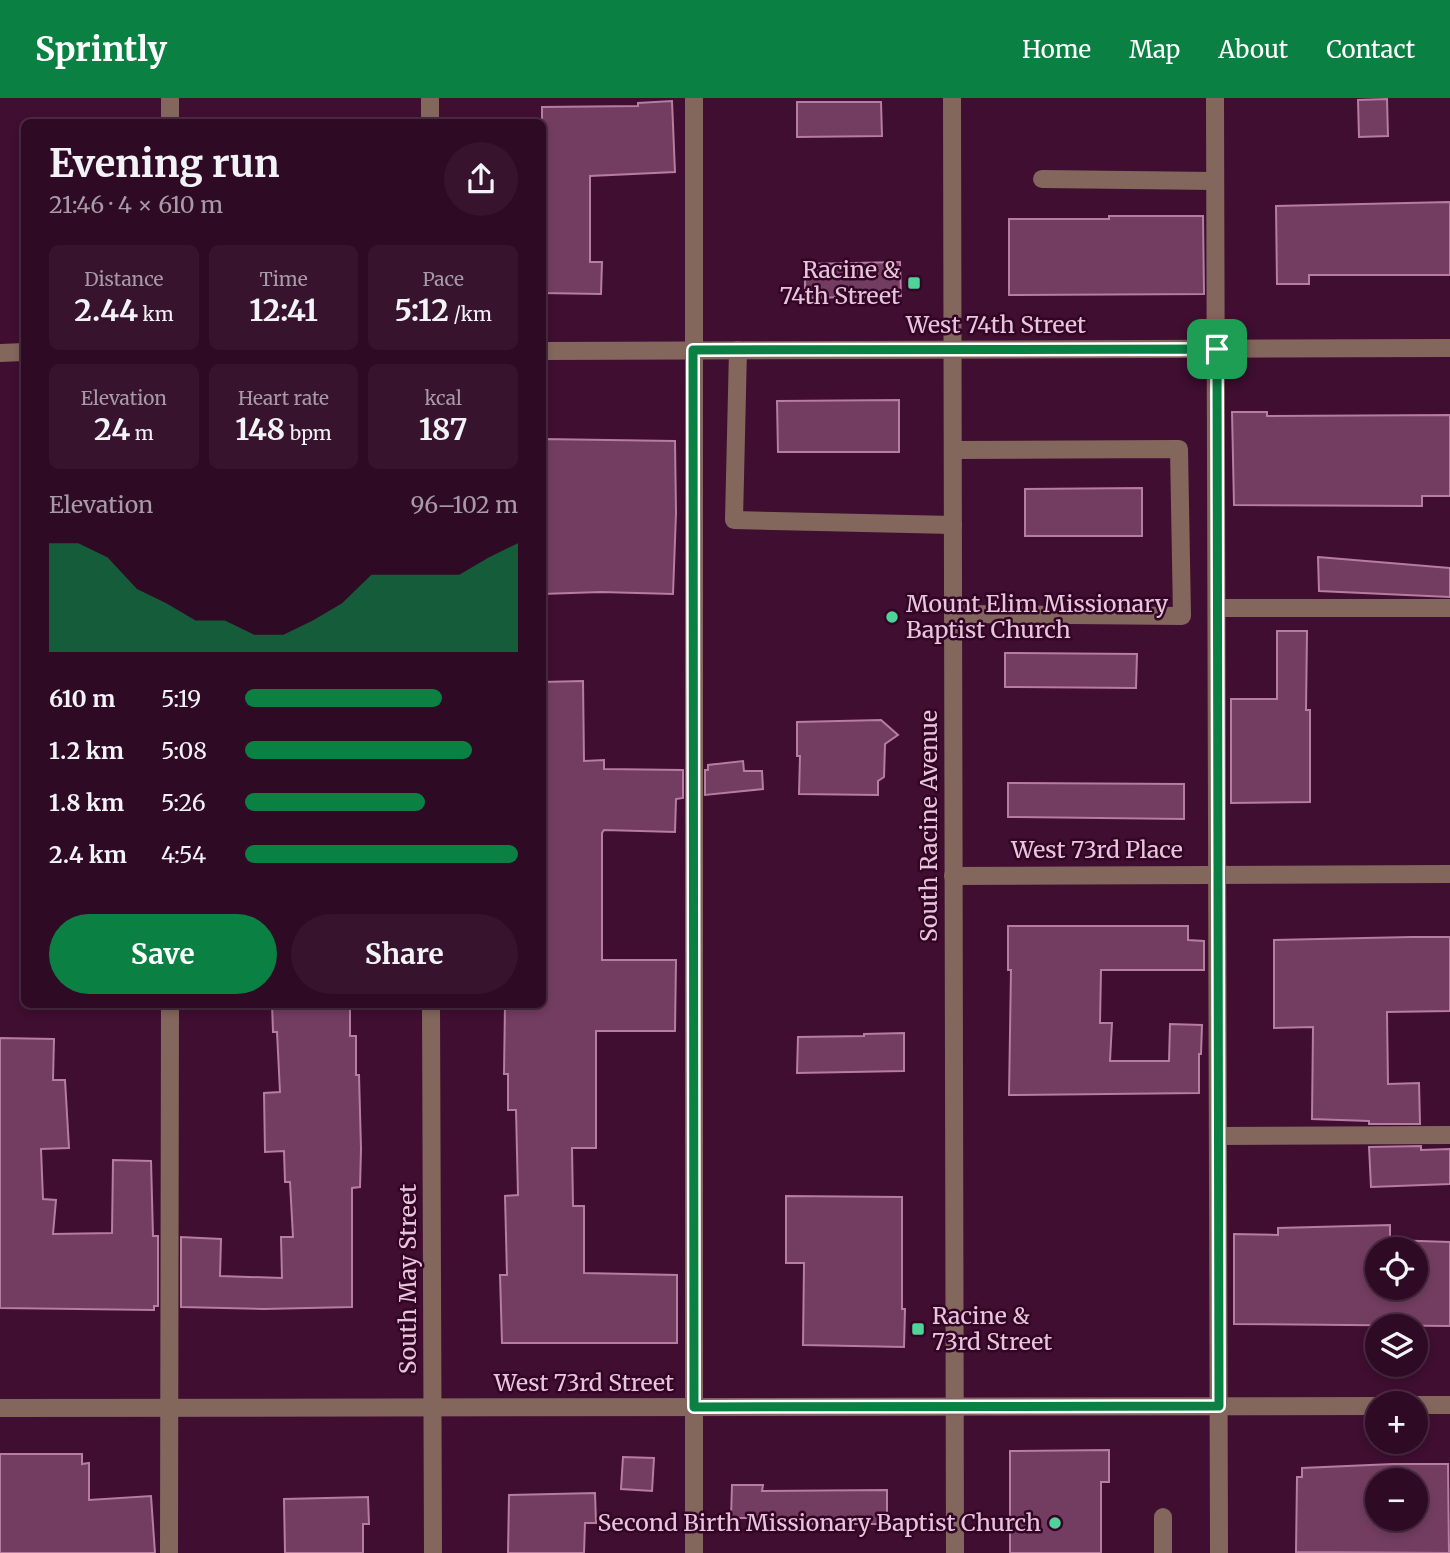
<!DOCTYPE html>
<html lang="en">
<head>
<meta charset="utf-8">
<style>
	:root { --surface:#2f0a25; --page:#37132d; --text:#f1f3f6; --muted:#a79aa7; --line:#4a2b42; --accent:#0b8043 }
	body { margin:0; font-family:Merriweather,serif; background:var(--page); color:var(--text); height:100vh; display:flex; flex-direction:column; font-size:26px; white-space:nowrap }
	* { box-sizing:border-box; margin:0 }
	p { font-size:23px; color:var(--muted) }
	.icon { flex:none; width:38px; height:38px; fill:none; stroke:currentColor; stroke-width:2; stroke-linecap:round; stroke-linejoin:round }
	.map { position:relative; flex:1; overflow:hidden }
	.sheet { position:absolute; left:21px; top:21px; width:525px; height:889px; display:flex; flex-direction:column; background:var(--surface); border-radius:10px; box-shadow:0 4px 10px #0003,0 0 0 2px var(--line) }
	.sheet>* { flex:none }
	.tools { position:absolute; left:1365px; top:1139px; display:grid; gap:14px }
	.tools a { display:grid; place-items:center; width:63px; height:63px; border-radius:50%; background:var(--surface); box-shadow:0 4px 10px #0003,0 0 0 2px var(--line); font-size:35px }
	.pin { position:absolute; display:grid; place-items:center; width:60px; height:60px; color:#fff; margin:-30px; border-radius:14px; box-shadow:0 4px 10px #0006 }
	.round { display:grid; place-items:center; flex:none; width:74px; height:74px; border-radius:37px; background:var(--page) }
	.overview { display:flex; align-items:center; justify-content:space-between; height:119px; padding:0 28px }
	h1 { font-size:38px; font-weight:700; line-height:52px }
	.metrics { display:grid; grid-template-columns:repeat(3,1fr); gap:10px; height:119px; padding:7px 28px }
	.metrics div { display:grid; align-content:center; border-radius:10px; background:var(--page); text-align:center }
	.metrics b { font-size:30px; font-weight:700 }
	.metrics small { font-size:19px; font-weight:400 }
	.metrics p { font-size:19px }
	.chart { height:196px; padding:14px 28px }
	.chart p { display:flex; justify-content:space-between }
	.chart svg { width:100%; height:126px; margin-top:7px; fill:var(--accent); opacity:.7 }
	.action { display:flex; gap:14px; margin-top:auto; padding:14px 28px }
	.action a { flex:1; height:80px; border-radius:42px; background:var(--accent); color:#fff; font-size:28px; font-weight:700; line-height:80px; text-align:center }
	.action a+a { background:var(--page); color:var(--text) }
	ul { padding:0 28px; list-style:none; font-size:23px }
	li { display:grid; grid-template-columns:112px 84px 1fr; align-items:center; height:52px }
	li i { height:18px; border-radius:9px; background:var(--accent) }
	header { display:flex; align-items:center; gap:42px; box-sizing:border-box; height:98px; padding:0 35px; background:var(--accent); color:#fff }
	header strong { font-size:33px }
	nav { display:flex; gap:38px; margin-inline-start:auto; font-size:24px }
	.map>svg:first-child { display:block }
	.building { fill:#723d61; stroke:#b67ca1; stroke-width:2; fill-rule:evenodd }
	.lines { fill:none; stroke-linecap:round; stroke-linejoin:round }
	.minor { stroke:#83675d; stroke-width:18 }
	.route-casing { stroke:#fff; stroke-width:14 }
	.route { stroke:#0b8043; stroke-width:9 }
	.poi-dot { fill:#4fd399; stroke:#340427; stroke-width:2.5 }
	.labels { text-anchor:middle; stroke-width:5; stroke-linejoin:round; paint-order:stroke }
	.poi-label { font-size:23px; fill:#e6c6da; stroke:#340427; text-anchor:end }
	.street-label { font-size:23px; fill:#e6c6da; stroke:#340427 }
</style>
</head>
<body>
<header>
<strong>Sprintly</strong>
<nav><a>Home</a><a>Map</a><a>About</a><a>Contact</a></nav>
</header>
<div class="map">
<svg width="1450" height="1455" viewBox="0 0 1450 1455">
	<rect width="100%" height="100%" fill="#3f0e31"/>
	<!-- building -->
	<g class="building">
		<path d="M 1387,1 L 1388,38 L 1359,39 L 1358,2 Z"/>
		<path d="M 672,3 L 675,74 L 590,78 L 590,164 L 602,164 L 601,196 L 542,195 L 542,9 L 638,8 L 638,5 Z"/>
		<path d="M 797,4 L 881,4 L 882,38 L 797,39 Z"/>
		<path d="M 1450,104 L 1450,177 L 1309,177 L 1309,186 L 1277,186 L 1276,108 Z"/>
		<path d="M 1109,118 L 1203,118 L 1204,196 L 1009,197 L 1009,121 L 1109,121 Z"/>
		<path d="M 900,164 L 901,198 L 805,200 L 805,166 Z"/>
		<path d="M 899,302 L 899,354 L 778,354 L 777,303 Z"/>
		<path d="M 1232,314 L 1267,314 L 1267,318 L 1450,317 L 1450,398 L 1422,398 L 1422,408 L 1234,407 Z"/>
		<path d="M 542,341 L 675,343 L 676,415 L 673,496 L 601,494 L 542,496 Z"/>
		<path d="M 1142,390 L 1142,438 L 1025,438 L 1025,391 Z"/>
		<path d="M 1318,459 L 1450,470 L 1450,499 L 1319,493 Z"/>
		<path d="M 1277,533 L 1307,533 L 1306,612 L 1310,612 L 1310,704 L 1231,705 L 1231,601 L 1277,601 Z"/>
		<path d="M 1005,555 L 1137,556 L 1136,590 L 1005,589 Z"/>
		<path d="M 583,583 L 584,663 L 604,662 L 604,671 L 683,672 L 683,700 L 676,701 L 675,734 L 604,732 L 602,735 L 602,862 L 676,862 L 675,933 L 596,933 L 596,1050 L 572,1050 L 573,1108 L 584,1108 L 584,1175 L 677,1177 L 677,1245 L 502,1245 L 500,1177 L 507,1177 L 505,1098 L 518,1097 L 516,1012 L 508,1012 L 508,976 L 504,976 L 505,906 L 542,906 L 542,584 Z"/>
		<path d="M 881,622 L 898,637 L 885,646 L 884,679 L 878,683 L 878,697 L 799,696 L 800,658 L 797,658 L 797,624 Z"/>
		<path d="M 743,663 L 744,673 L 762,673 L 763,691 L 705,697 L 705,672 L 708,672 L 708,667 Z"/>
		<path d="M 1008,685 L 1184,686 L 1184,721 L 1008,719 Z"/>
		<path d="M 1008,828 L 1188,828 L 1188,842 L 1204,843 L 1204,872 L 1101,872 L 1100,925 L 1112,925 L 1110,963 L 1169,963 L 1170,926 L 1202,927 L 1201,956 L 1199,956 L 1199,995 L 1009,997 L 1011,872 L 1008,872 Z"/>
		<path d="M 1411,839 L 1450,839 L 1450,913 L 1387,914 L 1388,986 L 1419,985 L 1420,1026 L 1369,1026 L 1369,1023 L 1312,1021 L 1313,929 L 1274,930 L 1274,842 Z"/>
		<path d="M 272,906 L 350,906 L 350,938 L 356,938 L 356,977 L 359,977 L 361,1051 L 360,1089 L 352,1090 L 352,1209 L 264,1211 L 181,1209 L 181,1139 L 221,1141 L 220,1178 L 282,1180 L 281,1139 L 293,1139 L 290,1084 L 285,1084 L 284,1053 L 265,1054 L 264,995 L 280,994 L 277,934 L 273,934 Z"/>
		<path d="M 904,935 L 904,973 L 797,975 L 798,939 L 864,938 L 864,936 Z"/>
		<path d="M 0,940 L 54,941 L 53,982 L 65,982 L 69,1050 L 41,1051 L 43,1101 L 56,1102 L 53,1136 L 112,1135 L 113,1062 L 151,1063 L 153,1138 L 158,1138 L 158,1208 L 154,1208 L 154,1212 L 0,1210 Z"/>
		<path d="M 1421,1048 L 1421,1052 L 1450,1051 L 1450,1086 L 1371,1089 L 1369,1049 Z"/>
		<path d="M 786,1098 L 902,1099 L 902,1211 L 905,1211 L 904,1249 L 803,1247 L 804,1165 L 786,1165 Z"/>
		<path d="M 1390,1127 L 1390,1142 L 1450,1144 L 1450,1228 L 1234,1226 L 1234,1136 L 1278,1137 L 1278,1130 ZM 1377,1152 L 1416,1152 L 1416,1190 L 1377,1190 Z"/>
		<path d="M 1109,1352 L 1109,1384 L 1101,1384 L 1101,1455 L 1010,1455 L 1010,1353 Z"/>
		<path d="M 0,1356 L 82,1356 L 82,1366 L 89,1365 L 89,1402 L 151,1398 L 155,1455 L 0,1455 Z"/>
		<path d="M 623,1359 L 654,1360 L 652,1393 L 621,1391 Z"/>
		<path d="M 1393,1366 L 1448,1366 L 1449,1455 L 1296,1454 L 1297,1379 L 1302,1379 L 1302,1370 ZM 1377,1382 L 1416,1382 L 1416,1421 L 1377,1421 Z"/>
		<path d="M 732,1387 L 763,1387 L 762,1393 L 887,1392 L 887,1426 L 799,1426 L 799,1420 L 731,1420 Z"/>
		<path d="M 595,1395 L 596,1425 L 585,1425 L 584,1455 L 508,1455 L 509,1397 Z"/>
		<path d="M 368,1399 L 369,1426 L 363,1426 L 363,1455 L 285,1455 L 284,1401 Z"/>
	</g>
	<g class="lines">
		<!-- minor -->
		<g class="minor">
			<path d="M 170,0 L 170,24"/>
			<path d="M 694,0 L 694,1455"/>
			<path d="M 952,0 L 955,1455"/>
			<path d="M 1215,0 L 1219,1455"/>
			<path d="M 430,24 L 430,0"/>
			<path d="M 1042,81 L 1215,83"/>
			<path d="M 738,252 L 734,422 L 953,427"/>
			<path d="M 542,253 L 1450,250"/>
			<path d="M 0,255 L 24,254"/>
			<path d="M 953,352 L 1179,351 L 1182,518 L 953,516"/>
			<path d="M 1217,510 L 1450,510"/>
			<path d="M 953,778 L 1450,776"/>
			<path d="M 431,906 L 433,1455"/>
			<path d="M 1219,1038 L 1450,1037"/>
			<path d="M 1416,1307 L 1450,1307"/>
			<path d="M 0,1310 L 1377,1308"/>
			<path d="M 169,1455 L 170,906"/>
			<path d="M 1163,1455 L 1163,1419"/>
		</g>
	</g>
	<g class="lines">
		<!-- route casing -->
		<g class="route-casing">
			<path id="route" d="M 1217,251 L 1219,1308 L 694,1309 L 693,252 Z"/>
		</g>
		<!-- route -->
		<use href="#route" class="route"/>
	</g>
	<!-- markers -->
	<g class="poi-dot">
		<rect x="907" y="178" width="14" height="14" rx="3.5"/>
		<circle cx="892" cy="519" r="7"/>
		<rect x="911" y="1224" width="14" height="14" rx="3.5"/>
		<circle cx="1055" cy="1425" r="7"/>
	</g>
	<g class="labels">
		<!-- poi labels -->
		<g class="poi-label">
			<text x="900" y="180">Racine &amp;<tspan x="900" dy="26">74th Street</tspan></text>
			<text x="906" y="514" text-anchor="start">Mount Elim Missionary<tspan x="906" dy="26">Baptist Church</tspan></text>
			<text x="932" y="1226" text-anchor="start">Racine &amp;<tspan x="932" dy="26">73rd Street</tspan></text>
			<text x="1041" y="1433">Second Birth Missionary Baptist Church</text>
		</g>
		<!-- street labels -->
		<g class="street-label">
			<text x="996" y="235">West 74th Street</text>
			<text transform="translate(929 728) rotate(-90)" y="8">South Racine Avenue</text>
			<text x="1097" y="760">West 73rd Place</text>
			<text transform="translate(408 1181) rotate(-90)" y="8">South May Street</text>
			<text x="584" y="1293">West 73rd Street</text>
		</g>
	</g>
</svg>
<div class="tools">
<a><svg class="icon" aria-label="locate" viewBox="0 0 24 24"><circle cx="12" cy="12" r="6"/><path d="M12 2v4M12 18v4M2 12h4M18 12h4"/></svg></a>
<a><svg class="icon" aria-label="layers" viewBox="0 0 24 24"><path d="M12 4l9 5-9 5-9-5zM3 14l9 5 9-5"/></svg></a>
<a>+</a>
<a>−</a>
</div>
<div class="pin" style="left:1217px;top:251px;background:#1e9e55"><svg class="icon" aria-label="arrive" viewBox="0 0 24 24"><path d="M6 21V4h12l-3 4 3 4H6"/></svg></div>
<section class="sheet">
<div class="overview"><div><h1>Evening run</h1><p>21:46 · 4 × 610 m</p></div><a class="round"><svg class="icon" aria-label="share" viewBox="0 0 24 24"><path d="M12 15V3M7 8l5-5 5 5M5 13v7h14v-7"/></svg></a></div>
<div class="metrics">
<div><p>Distance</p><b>2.44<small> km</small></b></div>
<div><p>Time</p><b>12:41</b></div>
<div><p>Pace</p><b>5:12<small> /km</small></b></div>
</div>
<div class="metrics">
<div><p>Elevation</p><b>24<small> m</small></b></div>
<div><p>Heart rate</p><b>148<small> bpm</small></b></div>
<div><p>kcal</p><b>187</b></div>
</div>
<div class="chart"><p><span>Elevation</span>96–102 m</p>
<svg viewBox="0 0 160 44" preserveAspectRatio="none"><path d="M0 44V6L10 6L20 11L30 22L40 27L50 33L60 33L70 38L80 38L90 33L100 27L110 17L120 17L130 17L140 17L150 11L160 6V44z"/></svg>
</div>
<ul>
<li><b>610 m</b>5:19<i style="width:72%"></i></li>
<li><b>1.2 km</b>5:08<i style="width:83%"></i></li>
<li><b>1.8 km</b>5:26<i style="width:66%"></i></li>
<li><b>2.4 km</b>4:54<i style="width:100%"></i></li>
</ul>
<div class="action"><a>Save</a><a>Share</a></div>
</section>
</div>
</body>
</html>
